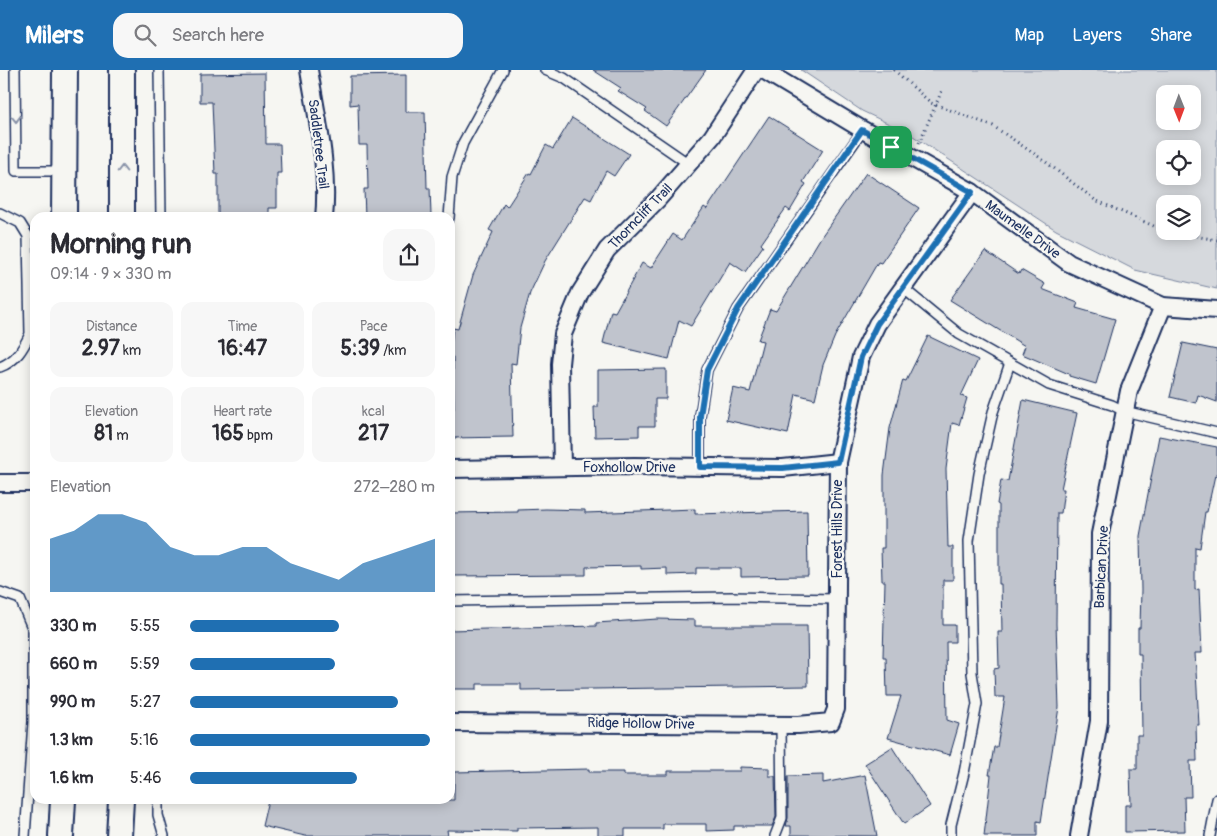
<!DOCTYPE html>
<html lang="en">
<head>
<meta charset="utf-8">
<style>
	:root { --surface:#fff; --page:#f7f7f7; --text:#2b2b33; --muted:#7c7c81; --accent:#1f6fb2 }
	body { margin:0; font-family:Pangolin,sans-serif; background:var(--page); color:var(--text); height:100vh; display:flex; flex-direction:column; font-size:19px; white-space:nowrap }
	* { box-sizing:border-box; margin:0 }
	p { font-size:16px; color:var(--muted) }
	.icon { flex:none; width:28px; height:28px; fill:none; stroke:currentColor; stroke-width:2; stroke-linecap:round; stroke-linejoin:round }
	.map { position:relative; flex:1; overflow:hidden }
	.drawer { position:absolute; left:30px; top:142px; width:425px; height:592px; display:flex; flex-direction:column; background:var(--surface); border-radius:15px; box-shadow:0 2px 12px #0003 }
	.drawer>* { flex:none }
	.needle { width:32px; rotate:179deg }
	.buttons { position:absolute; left:1156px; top:15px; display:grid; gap:10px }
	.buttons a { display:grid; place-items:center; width:45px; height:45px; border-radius:10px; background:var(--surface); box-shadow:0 2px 12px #0003; font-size:25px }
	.pin { position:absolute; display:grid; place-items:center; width:42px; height:42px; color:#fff; margin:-21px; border-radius:10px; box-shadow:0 2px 8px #0006 }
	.round { display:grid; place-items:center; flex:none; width:52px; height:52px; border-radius:15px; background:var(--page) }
	.summary { display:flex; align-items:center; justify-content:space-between; height:85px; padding:0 20px }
	h1 { font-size:28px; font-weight:800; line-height:38px }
	.figures { display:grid; grid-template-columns:repeat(3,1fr); gap:8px; height:85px; padding:5px 20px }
	.figures div { display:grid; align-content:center; border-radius:12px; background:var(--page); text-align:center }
	.figures b { font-size:21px; font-weight:800 }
	.figures small { font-size:14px; font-weight:400 }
	.figures p { font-size:14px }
	.chart { height:140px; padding:10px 20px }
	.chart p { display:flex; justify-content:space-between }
	.chart svg { width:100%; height:90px; margin-top:5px; fill:var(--accent); opacity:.7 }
	ul { padding:0 20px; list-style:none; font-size:16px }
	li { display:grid; grid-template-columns:80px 60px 1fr; align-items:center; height:38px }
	li i { height:12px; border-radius:6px; background:var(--accent) }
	header { display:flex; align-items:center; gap:30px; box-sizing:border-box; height:70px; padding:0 25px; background:var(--accent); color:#fff }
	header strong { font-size:24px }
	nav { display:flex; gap:28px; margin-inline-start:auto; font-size:18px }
	.search { width:350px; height:45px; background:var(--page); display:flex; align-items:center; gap:12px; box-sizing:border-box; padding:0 18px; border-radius:15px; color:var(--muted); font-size:19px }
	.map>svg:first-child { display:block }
	.green { fill:#d6d9dd; stroke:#78849e; fill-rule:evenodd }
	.building { fill:#c0c4cd; stroke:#1b2f5e }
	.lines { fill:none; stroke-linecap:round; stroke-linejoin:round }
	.lane-casing { stroke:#1b2f5e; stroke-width:12 }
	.street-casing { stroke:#1b2f5e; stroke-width:20 }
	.secondary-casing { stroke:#1b2f5e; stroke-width:28 }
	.path { stroke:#1b2f5e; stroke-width:3; stroke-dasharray:1 4; stroke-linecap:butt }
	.lane { stroke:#f6f6f2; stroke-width:9 }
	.street { stroke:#f6f6f2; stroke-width:16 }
	.secondary { stroke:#f6f6f2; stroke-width:24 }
	.oneway { stroke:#8892a8 }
	.route-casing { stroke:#fff; stroke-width:10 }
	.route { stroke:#1f6fb2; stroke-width:6 }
	.labels { text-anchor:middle; stroke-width:4.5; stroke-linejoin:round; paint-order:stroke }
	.street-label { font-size:14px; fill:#1b2f5e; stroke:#f6f6f2 }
</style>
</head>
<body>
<header>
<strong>Milers</strong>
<div class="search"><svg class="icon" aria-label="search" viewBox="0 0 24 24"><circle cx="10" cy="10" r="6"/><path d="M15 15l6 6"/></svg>Search here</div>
<nav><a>Map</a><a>Layers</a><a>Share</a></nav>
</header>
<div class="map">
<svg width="1217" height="766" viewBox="0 0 1217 766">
	<rect width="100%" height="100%" fill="#f6f6f2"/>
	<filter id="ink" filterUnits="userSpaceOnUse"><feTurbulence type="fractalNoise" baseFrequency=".02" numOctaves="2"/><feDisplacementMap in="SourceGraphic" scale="10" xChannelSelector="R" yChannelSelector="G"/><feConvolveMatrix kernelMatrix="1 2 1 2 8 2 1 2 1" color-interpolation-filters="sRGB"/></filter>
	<g filter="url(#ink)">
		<!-- green -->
		<path class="green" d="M 801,0 L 1217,0 L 1217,219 L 1135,200 L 1056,160 L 910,64 L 862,41 ZM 1165,24 L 1192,24 L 1192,51 L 1165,51 ZM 1165,79 L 1192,79 L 1192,106 L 1165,106 ZM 1165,134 L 1192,134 L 1192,161 L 1165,161 Z"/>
		<!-- building -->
		<g class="building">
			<path d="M 593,0 L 706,0 L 666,56 L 645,41 L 647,39 L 618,21 L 621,18 Z"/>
			<path d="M 265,3 L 266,74 L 280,74 L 281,103 L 277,103 L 277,138 L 269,138 L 269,148 L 218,148 L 218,104 L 215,104 L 212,32 L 200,32 L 200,4 Z"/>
			<path d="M 406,5 L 406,42 L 425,42 L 427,118 L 430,118 L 431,145 L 365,146 L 364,119 L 368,119 L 367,75 L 359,75 L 358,34 L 350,35 L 350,6 Z"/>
			<path d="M 769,46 L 823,80 L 803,112 L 806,114 L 790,141 L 786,138 L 761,174 L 763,176 L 745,202 L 730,192 L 691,256 L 679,250 L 669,289 L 603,273 L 611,241 L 615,242 L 642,193 L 651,198 L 673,164 L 682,170 L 704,137 L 707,139 Z"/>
			<path d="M 572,48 L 629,84 L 614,106 L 606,101 L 591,130 L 585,127 L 545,191 L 530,223 L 520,258 L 516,294 L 511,293 L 513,367 L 450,368 L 450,339 L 454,339 L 453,287 L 450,286 L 453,258 L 458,259 L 473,205 L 493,162 L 489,160 L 504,134 L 507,137 L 529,103 L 531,104 L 546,75 L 553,79 Z"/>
			<path d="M 866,103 L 919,138 L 881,193 L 878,192 L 835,266 L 823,295 L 815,329 L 796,324 L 788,364 L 726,350 L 733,318 L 750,322 L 763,271 L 758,270 L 770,239 L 776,241 L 821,167 Z"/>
			<path d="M 985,181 L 1019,204 L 1021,200 L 1045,214 L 1042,219 L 1078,233 L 1076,238 L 1115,249 L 1096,314 L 1069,306 L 1069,304 L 1022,284 L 1025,276 L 950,230 Z"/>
			<path d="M 928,266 L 978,290 L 961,326 L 967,328 L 959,355 L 952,353 L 946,399 L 948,477 L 953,477 L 953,510 L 943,510 L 943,555 L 955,555 L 955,572 L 946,572 L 947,650 L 959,654 L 950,685 L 888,668 L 901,626 L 887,626 L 886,587 L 883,587 L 885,511 L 882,511 L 881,478 L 884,478 L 884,405 L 890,358 L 903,310 L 906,311 Z"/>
			<path d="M 1183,273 L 1217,280 L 1217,332 L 1198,325 L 1196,333 L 1170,327 Z"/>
			<path d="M 666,299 L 666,329 L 655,329 L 655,356 L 639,356 L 639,366 L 595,367 L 594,337 L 598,337 L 598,300 Z"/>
			<path d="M 1023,330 L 1077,343 L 1061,419 L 1064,419 L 1061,443 L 1057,443 L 1056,554 L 1059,637 L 1041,752 L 1037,751 L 1037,766 L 984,766 L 991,705 L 989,705 L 994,677 L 997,677 L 1005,627 L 995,627 L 994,599 L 999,598 L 998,562 L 1002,562 L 1001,514 L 999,514 L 999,435 L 997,434 L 1001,410 L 1008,411 Z"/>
			<path d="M 1159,366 L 1217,377 L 1217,406 L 1215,405 L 1207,442 L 1205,442 L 1200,478 L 1195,477 L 1195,520 L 1199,519 L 1202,583 L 1195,583 L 1199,655 L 1196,655 L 1197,691 L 1190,691 L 1191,727 L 1184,727 L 1185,761 L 1125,762 L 1125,735 L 1131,735 L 1130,699 L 1137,699 L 1137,665 L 1142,665 L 1141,584 L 1138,584 L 1138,558 L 1140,558 L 1141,520 L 1140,466 Z"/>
			<path d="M 546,439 L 585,440 L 585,443 L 695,439 L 695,444 L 807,441 L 808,506 L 741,507 L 741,498 L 696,498 L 696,504 L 667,505 L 667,498 L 641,499 L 641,496 L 586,497 L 586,505 L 450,506 L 450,443 L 518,442 L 518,440 Z"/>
			<path d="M 658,549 L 695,550 L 695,556 L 807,556 L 808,616 L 521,620 L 521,614 L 477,614 L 477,619 L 450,619 L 450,560 L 596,556 L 596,553 Z"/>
			<path d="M 892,677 L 930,736 L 904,754 L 865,694 Z"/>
			<path d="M 740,697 L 769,698 L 769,706 L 775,706 L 776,747 L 772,756 L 734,756 L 734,760 L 706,761 L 706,754 L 663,754 L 663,759 L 625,759 L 625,766 L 598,766 L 598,757 L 517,758 L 517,761 L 447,760 L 448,766 L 305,766 L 262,756 L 268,730 L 454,730 L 454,702 L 589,699 L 589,702 L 624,702 L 624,705 L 668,705 L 668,701 L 740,701 Z"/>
			<path d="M 823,705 L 823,713 L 865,705 L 877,766 L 791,765 L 791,756 L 786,756 L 788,748 L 788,706 Z"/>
		</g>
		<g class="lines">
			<!-- lane casing -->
			<g class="lane-casing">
				<g id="lane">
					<path d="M 15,0 L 16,101 L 63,101"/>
					<path d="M 159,0 L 161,148"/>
					<path d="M 545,0 L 564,8 L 689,94"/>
					<path d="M 0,143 L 20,153 L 28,166 L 30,264 C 23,279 16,291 0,297"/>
					<path d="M 449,148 L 452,107 L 463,73 L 503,0"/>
					<path d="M 903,218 L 959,264 L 1049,315 L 1112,335 L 1124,341 L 1217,363"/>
					<path d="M 700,397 L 700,346 L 707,300 L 738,239 L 863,60"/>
					<path d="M 0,522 L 20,529 L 33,560 L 33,652 L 25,766"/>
					<path d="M 450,531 L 732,527 L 836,529"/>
					<path d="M 158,730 L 158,745 L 164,766"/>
					<path d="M 775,766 L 782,748 L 781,655"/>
					<path d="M 951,766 L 951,755 L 964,703 L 977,634 L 972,603 L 969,471 L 979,404 L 993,342 L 1010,293"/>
					<path d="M 1210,766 L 1217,729"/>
				</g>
			</g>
			<!-- street casing -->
			<g class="street-casing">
				<g id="street">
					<path d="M 309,0 C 317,48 329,99 324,148"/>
					<path d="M 763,0 L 863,60 L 972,122 L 1069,193 L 1163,236 L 1217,240"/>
					<path d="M 562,397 L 560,294 L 563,264 L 580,223 L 607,180 L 658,129 L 712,67 L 756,0"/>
					<path d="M 450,399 L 634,396 L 783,398 L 838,392"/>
					<path d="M 0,413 L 35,413"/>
					<path d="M 450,653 L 798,655 L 831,652 L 836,639 L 838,392 L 861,287 L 877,254 L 972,122"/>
					<path d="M 1079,766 L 1099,651 L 1100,464 L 1129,321 L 1163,236"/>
				</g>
			</g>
			<!-- secondary casing -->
			<g class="secondary-casing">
				<g id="secondary">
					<path d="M 122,0 L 122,148"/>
					<path d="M 64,148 L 65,0"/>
					<path d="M 61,766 L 63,730"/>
					<path d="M 119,766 L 121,730"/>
				</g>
			</g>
			<!-- path -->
			<g class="path">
				<path d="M 894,0 L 931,33 L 993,56 L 1042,89 L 1095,130 L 1165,161"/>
				<path d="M 919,73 L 943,18"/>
				<path d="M 1167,161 L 1217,170"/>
			</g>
			<!-- lane -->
			<use href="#lane" class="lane"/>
			<!-- street -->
			<use href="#street" class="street"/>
			<!-- secondary -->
			<use href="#secondary" class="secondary"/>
		</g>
		<!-- one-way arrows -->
		<defs><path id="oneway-chevron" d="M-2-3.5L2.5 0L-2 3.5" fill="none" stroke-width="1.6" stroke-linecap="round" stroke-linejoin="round" transform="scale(1.25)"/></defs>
		<g class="oneway">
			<use href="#oneway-chevron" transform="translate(16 49) rotate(89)"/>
			<use href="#oneway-chevron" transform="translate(122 99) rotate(-90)"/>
		</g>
	</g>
	<g class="lines" filter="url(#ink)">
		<!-- route casing -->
		<g class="route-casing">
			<path id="route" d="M 862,60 L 972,122 L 877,254 L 861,287 L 838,392 L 783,398 L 700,397 L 700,346 L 707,300 L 738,239 Z"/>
		</g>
		<!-- route -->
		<use href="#route" class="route"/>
	</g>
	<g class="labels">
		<!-- street labels -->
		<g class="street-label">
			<text transform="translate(319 74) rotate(83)" y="5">Saddletree Trail</text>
			<text transform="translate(640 146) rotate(-46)" y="5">Thorncliff Trail</text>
			<text transform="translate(1023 159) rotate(36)" y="5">Maumelle Drive</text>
			<text x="629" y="402">Foxhollow Drive</text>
			<text transform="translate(837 459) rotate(-90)" y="5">Forest Hills Drive</text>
			<text transform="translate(1101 497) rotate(-87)" y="5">Barbican Drive</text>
			<text transform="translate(641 653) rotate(1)" y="5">Ridge Hollow Drive</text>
		</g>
	</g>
</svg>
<div class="buttons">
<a><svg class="needle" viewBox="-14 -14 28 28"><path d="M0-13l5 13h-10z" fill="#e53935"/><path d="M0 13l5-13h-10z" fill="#7c7c81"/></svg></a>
<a><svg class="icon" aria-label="locate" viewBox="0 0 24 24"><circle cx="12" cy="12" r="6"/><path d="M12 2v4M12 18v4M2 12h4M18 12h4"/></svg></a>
<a><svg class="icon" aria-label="layers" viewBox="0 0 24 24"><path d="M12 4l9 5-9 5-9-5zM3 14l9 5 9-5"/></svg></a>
</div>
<div class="pin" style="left:891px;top:77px;background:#1e9e55"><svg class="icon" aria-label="arrive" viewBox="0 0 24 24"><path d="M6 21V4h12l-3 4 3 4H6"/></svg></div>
<section class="drawer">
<div class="summary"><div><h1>Morning run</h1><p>09:14 · 9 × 330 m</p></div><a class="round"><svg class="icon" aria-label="share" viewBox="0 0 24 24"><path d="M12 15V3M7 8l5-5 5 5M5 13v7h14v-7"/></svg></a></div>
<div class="figures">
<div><p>Distance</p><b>2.97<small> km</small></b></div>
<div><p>Time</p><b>16:47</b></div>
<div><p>Pace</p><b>5:39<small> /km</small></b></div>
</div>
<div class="figures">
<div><p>Elevation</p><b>81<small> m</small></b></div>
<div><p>Heart rate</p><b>165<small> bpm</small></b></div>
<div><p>kcal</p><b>217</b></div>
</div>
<div class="chart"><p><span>Elevation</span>272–280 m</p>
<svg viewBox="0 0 160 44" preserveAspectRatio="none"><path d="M0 44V18L10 14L20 6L30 6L40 10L50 22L60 26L70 26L80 22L90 22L100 30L110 34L120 38L130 30L140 26L150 22L160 18V44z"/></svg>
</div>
<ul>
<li><b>330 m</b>5:55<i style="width:61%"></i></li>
<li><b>660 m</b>5:59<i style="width:59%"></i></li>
<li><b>990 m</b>5:27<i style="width:85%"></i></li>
<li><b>1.3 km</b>5:16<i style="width:98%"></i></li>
<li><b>1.6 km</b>5:46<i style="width:68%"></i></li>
</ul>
</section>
</div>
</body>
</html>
